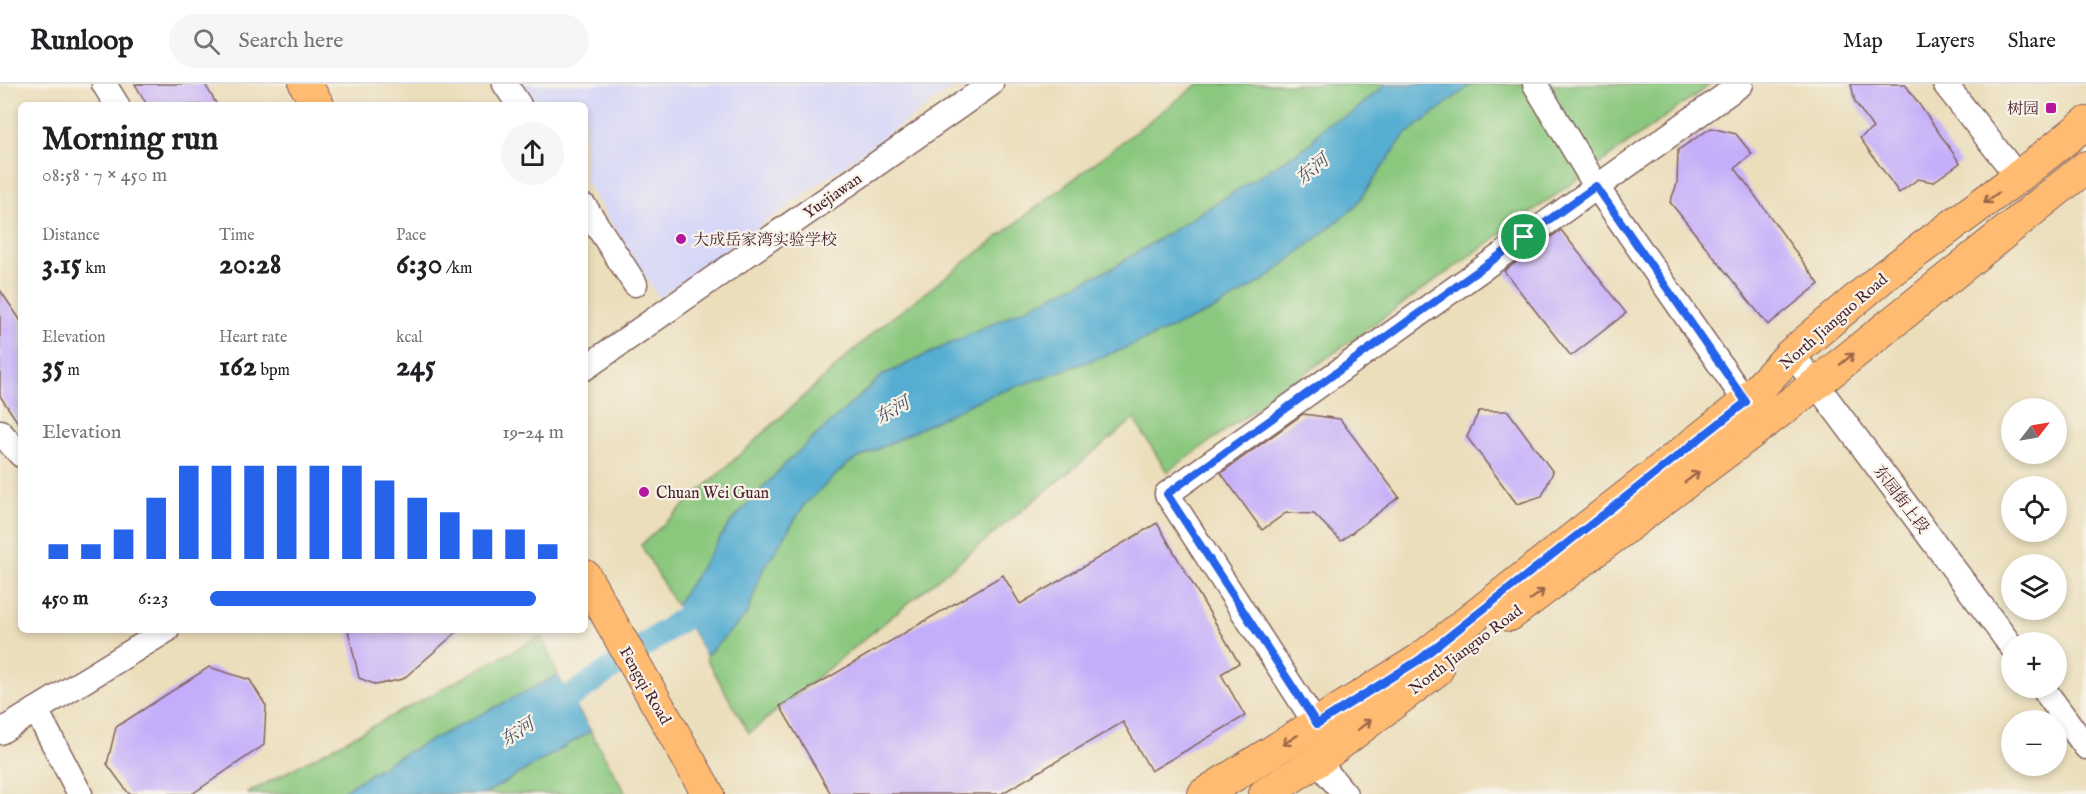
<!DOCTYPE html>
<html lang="en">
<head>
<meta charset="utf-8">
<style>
	:root { --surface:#fff; --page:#f6f6f6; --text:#202124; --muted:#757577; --line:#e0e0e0; --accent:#2563eb }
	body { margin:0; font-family:"IM FELL English","Noto Serif SC",serif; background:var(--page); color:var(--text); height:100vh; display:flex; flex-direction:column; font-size:22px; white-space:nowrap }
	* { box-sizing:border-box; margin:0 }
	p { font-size:20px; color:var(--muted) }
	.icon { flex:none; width:33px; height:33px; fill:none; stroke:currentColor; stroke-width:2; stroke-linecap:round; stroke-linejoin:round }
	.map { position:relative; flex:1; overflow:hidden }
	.sheet { position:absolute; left:18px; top:18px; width:570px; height:531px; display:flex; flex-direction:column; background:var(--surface); border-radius:9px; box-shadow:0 3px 9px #0003 }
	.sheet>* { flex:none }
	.needle { width:39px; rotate:59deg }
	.tools { position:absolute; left:2001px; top:314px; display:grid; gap:12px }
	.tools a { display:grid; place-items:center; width:66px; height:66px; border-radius:50%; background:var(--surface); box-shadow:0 3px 9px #0003; font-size:30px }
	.pin { position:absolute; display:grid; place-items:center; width:51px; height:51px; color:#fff; margin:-26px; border:3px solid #fff; border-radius:50%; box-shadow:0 2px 6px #0007 }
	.round { display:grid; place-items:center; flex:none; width:63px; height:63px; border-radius:32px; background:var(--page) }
	.head { display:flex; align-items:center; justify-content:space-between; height:102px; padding:0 24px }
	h1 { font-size:33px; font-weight:700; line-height:45px }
	.stats { display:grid; grid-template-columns:repeat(3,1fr); gap:9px; height:102px; padding:6px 24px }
	.stats div { display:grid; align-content:center }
	.stats b { font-size:30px; font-weight:700 }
	.stats small { font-size:16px; font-weight:400 }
	.stats p { font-size:16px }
	.chart { height:168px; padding:12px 24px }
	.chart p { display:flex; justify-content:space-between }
	.chart svg { width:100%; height:108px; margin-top:6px; stroke:var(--accent); stroke-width:6 }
	ul { padding:0 24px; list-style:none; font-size:20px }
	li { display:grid; grid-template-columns:96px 72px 1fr; align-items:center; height:45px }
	li i { height:15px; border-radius:8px; background:var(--accent) }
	header { display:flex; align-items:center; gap:36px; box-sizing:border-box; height:84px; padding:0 30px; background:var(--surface); border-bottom:2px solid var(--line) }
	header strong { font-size:28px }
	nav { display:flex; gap:33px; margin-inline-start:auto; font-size:21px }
	.search { width:420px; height:54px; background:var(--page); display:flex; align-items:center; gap:15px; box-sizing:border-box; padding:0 21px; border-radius:33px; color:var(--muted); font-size:22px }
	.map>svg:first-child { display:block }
	.built { fill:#d7d7f8 }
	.green { fill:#8ac87e; stroke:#6a7454; stroke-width:1.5 }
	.water { fill:#54add1; stroke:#4f667e; stroke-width:1.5 }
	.pier { fill:#ebdebb }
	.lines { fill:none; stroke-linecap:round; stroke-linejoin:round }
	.canal { stroke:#54add1; stroke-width:24 }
	.building { fill:#c4adfa }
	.minor-casing { stroke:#82625d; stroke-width:27 }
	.major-casing { stroke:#82625d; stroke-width:34 }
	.minor { stroke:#fff; stroke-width:24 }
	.major { stroke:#ffbb71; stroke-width:32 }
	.oneway { stroke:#9b654a }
	.route-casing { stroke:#fff; stroke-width:12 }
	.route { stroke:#2563eb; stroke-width:8 }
	.poi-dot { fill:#b5179e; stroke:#f7f3e8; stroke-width:2 }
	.labels { text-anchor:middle; stroke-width:4.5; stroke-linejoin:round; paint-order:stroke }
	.poi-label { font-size:16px; fill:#4a1f2b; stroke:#f7f3e8; text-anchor:start }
	.street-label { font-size:16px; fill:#4a1f2b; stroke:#f7f3e8 }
	.water-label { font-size:18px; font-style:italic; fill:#4e5165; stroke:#f7f3e8 }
</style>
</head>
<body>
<header>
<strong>Runloop</strong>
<div class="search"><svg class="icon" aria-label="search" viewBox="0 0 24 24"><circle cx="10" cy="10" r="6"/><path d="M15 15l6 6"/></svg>Search here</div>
<nav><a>Map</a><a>Layers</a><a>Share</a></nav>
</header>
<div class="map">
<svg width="2086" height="710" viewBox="0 0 2086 710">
	<rect width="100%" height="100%" fill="#f7f3e8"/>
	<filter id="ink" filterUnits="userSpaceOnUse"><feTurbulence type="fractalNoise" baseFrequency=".0167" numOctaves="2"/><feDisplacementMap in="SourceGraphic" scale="12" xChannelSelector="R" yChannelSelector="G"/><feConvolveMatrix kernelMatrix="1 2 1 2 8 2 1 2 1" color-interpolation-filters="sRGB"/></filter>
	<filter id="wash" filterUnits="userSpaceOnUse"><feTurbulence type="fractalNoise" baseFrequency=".008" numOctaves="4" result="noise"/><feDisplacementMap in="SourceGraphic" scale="24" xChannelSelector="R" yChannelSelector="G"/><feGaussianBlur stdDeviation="1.35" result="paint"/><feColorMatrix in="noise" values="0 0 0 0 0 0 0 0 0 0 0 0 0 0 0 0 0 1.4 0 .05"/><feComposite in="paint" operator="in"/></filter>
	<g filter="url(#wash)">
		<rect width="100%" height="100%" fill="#ebdebb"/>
		<!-- built -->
		<path class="built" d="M 524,0 L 958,0 L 659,214 L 585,97 L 585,21 L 537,21 Z"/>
		<!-- green -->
		<g class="green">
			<path d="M 1198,0 L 1711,0 L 1167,388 L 1134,335 L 749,649 L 641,461 L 875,247 Z"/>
			<path d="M 541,552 L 558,591 L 625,708 L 622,710 L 246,710 Z"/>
		</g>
		<!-- water -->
		<g class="water">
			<path d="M 1386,0 L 1472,0 L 1404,52 L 1355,123 L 1263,197 L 1211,227 L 1121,266 L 981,315 L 849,379 L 805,420 L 762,488 L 747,530 L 706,572 L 676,521 L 730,439 L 788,377 L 883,291 L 1114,183 L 1309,61 L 1325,41 L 1352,29 Z"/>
			<path d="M 558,591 L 591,647 L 485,710 L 338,710 L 394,675 Z"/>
		</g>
		<!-- pier -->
		<g class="pier">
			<path d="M 676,521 L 707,574 L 703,573 L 673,523 Z"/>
			<path d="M 561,589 L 594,645 L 593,649 L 558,591 Z"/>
		</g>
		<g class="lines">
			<!-- canal -->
			<path class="canal" d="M 544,631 L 710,516"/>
		</g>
		<g id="blocks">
			<!-- building -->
			<g class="building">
				<path d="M 135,0 L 205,0 L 217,21 L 147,21 Z"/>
				<path d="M 1851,0 L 1905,0 L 1960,79 L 1933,98 L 1918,95 L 1899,109 L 1860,54 L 1873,44 L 1855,18 Z"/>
				<path d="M 1711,44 L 1736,50 L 1752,70 L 1735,84 L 1819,200 L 1768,241 L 1670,118 L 1677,100 L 1678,66 Z"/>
				<path d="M 1561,146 L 1626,229 L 1571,272 L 1504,187 Z"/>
				<path d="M 0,206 L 21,237 L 21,343 L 0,312 Z"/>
				<path d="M 1479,327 L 1508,327 L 1553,388 L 1542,412 L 1517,420 L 1467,353 Z"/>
				<path d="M 1303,330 L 1340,335 L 1399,413 L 1341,457 L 1314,430 L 1286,429 L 1262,446 L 1221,389 Z"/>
				<path d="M 1157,439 L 1239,579 L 1221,590 L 1245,632 L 1151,687 L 1123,638 L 1001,710 L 831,710 L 780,622 L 1003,491 L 1020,520 Z"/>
				<path d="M 348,546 L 459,546 L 403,595 L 376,601 L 359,594 Z"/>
				<path d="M 209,583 L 250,596 L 266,622 L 264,661 L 192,710 L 129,710 L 107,680 L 116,643 Z"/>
			</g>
		</g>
	</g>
	<g filter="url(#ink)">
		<use href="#blocks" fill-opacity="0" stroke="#82625d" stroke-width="1.5"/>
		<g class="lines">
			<!-- minor casing -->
			<g class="minor-casing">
				<g id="minor">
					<path d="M 104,0 L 117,21"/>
					<path d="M 505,0 L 519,21"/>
					<path d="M 1535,0 L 1596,102 L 1746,318"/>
					<path d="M 1945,0 L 2018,93"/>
					<path d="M 585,123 L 635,200"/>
					<path d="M 1791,270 L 1816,300 L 2012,563"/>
					<path d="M 585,284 L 991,0"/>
					<path d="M 0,348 L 21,371"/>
					<path d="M 2042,603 L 2086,663"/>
					<path d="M 36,626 L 80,710"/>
					<path d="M 1316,640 L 1167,410 L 1741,0"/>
					<path d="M 0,648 L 167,546"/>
					<path d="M 1317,677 L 1345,710"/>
				</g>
			</g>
			<!-- major casing -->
			<g class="major-casing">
				<g id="major">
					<path d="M 305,0 L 318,21"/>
					<path d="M 585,492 L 708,710"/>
					<path d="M 1510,531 L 1816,300 L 2086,83"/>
					<path d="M 1204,710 L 1419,576 L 1746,318 L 1791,270 L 1884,192 L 2018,93 L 2086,39"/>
					<path d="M 1265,710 L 1317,677 L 1437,586"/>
				</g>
			</g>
			<!-- minor -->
			<use href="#minor" class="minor"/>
			<!-- major -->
			<use href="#major" class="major"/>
		</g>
		<!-- one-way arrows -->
		<defs><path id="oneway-shaft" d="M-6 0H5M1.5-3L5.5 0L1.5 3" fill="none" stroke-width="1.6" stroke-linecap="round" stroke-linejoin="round" transform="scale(1.5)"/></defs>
		<g class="oneway">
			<use href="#oneway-shaft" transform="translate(1991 114) rotate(144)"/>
			<use href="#oneway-shaft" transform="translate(1847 275) rotate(-39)"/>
			<use href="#oneway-shaft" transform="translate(1692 393) rotate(-37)"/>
			<use href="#oneway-shaft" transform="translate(1537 511) rotate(-37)"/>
			<use href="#oneway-shaft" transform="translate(1364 641) rotate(-37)"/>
			<use href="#oneway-shaft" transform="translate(1290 656) rotate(148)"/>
		</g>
	</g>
	<g class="lines" filter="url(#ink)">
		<!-- route casing -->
		<g class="route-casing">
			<path id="route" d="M 1596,102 L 1746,318 L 1419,576 L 1317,640 L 1167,410 Z"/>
		</g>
		<!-- route -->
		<use href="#route" class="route"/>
	</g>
	<!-- markers -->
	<g class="poi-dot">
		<rect x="2045" y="18" width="12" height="12" rx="3"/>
		<circle cx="681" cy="155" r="6"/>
		<circle cx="644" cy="408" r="6"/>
	</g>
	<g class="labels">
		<!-- poi labels -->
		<g class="poi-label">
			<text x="2039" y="30" text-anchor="end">树园</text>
			<text x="693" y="161">大成岳家湾实验学校</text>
			<text x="656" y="414">Chuan Wei Guan</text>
		</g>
		<!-- street labels -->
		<g class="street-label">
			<text transform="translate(832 111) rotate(-35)" y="6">Yuejiawan</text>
			<text transform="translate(1833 237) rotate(-41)" y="6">North Jianguo Road</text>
			<text transform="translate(1902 415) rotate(53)" y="6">东园街上段</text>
			<text transform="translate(1465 565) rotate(-37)" y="6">North Jianguo Road</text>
			<text transform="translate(646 601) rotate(60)" y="6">Fengqi Road</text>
		</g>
		<!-- water labels -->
		<g class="water-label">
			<text transform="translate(1312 85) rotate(-39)" y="6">东河</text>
			<text transform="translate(892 326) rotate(-29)" y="6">东河</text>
			<text transform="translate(517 648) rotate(-32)" y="6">东河</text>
		</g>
	</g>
</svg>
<div class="tools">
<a><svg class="needle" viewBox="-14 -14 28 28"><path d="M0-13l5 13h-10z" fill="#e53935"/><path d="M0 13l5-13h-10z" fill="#757577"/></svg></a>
<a><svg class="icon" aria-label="locate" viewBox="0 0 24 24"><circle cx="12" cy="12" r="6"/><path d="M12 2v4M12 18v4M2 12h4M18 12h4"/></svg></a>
<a><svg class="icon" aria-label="layers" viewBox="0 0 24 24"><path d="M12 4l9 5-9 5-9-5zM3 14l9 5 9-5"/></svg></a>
<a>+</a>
<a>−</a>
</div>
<div class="pin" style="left:1524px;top:153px;background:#1e9e55"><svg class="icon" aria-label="arrive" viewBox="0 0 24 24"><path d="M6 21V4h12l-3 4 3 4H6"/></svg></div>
<section class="sheet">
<div class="head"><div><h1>Morning run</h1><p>08:58 · 7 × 450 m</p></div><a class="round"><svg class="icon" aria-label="share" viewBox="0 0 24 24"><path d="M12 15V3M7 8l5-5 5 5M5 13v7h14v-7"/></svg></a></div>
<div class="stats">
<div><p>Distance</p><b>3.15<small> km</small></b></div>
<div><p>Time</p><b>20:28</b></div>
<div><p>Pace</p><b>6:30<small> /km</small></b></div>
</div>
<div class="stats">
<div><p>Elevation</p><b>35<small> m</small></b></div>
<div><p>Heart rate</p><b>162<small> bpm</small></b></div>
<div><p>kcal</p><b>245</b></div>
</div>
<div class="chart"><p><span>Elevation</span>19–24 m</p>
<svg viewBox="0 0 160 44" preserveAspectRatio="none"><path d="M5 44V38M15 44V38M25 44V32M35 44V19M45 44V6M55 44V6M65 44V6M75 44V6M85 44V6M95 44V6M105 44V12M115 44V19M125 44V25M135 44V32M145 44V32M155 44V38"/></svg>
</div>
<ul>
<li><b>450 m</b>6:23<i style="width:92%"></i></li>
</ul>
</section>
</div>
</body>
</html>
